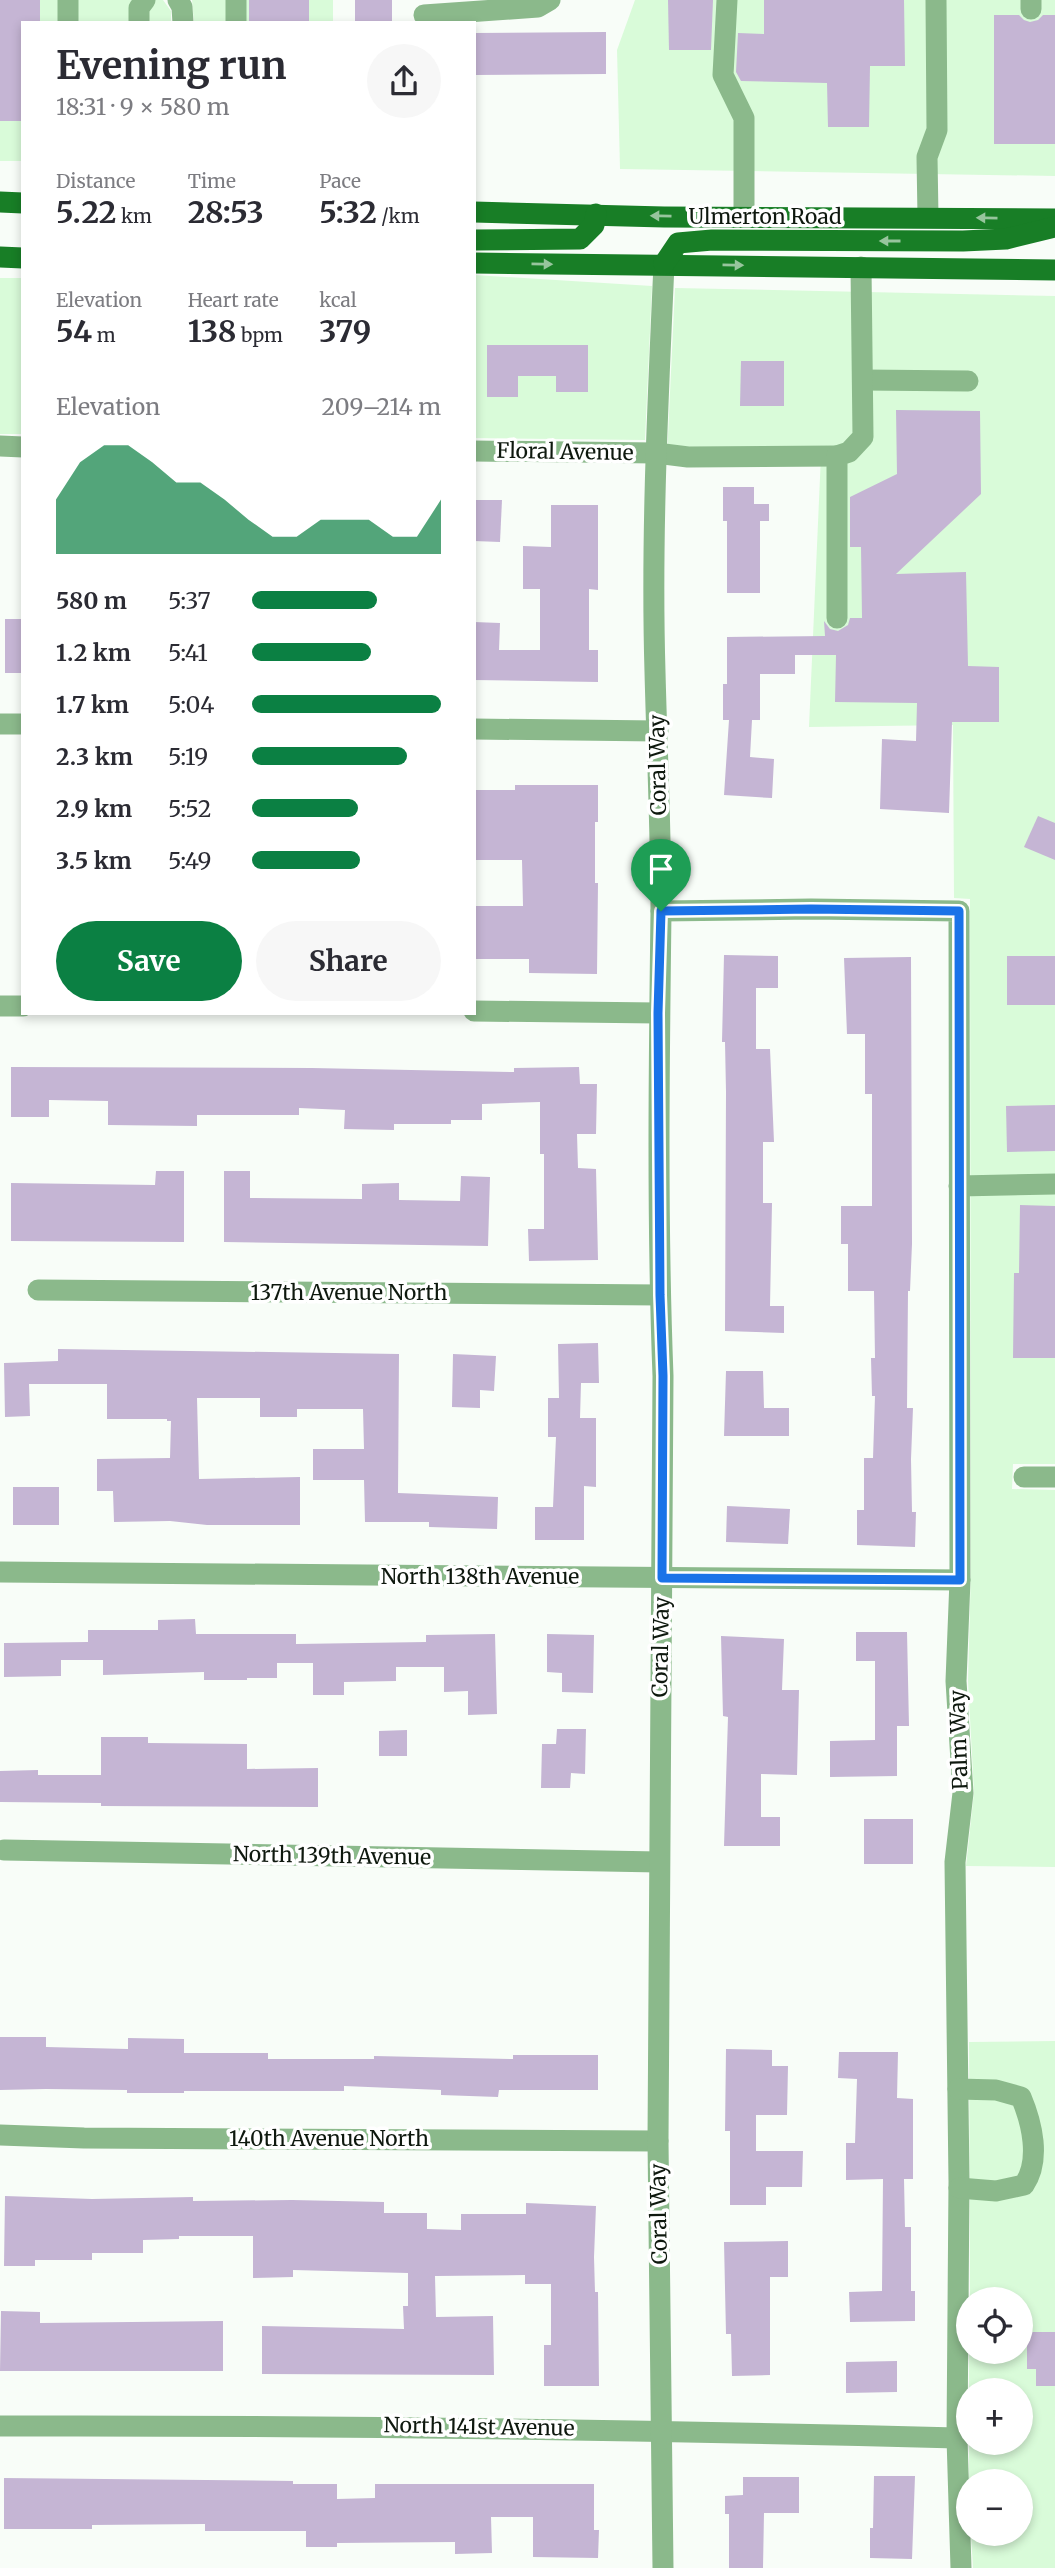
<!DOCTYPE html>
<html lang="en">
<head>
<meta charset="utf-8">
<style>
	:root { --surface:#fff; --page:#f7f7f7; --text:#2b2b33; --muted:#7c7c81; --accent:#0b8043 }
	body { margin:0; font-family:Merriweather,serif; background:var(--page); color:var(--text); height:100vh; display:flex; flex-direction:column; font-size:26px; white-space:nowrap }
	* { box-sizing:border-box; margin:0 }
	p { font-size:23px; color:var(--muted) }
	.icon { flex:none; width:38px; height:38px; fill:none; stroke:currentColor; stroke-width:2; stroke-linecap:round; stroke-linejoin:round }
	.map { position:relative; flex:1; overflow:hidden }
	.drawer { position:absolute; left:21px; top:21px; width:455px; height:994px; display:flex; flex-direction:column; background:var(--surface); border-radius:0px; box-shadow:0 4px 10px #0003 }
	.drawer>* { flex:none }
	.buttons { position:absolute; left:956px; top:2287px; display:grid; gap:14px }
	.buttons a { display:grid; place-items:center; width:77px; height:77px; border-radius:50%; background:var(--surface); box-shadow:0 4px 10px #0003; font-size:35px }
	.pin { position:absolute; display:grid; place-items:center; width:60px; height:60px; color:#fff; margin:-72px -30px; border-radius:50% 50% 50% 0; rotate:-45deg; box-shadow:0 0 7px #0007 }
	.pin .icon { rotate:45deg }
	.round { display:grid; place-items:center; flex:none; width:74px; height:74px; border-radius:37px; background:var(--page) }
	.summary { display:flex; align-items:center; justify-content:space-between; height:119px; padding:0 35px }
	h1 { font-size:38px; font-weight:700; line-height:52px }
	.figures { display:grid; grid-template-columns:repeat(3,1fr); gap:10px; height:119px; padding:7px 35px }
	.figures div { display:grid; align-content:center }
	.figures b { font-size:30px; font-weight:700 }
	.figures small { font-size:19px; font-weight:400 }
	.figures p { font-size:19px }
	.chart { height:196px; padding:14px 35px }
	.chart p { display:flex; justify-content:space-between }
	.chart svg { width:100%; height:126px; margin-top:7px; fill:var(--accent); opacity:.7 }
	.cta { display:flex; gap:14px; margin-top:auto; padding:14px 35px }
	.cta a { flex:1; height:80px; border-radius:42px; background:var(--accent); color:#fff; font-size:28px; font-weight:700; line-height:80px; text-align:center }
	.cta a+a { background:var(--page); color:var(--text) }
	ul { padding:0 35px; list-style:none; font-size:23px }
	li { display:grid; grid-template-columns:112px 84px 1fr; align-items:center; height:52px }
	li i { height:18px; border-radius:9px; background:var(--accent) }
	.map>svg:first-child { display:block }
	.built { fill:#d9fbd9 }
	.building { fill:#c5b5d4 }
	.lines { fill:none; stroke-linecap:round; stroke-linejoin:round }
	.minor { stroke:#8bb98b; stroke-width:21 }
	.major { stroke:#187e26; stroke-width:21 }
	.oneway { fill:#97c59d }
	.route-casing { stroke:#fff; stroke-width:14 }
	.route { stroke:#1a73e8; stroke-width:9 }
	.labels { text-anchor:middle; stroke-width:7; stroke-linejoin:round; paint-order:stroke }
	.street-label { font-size:21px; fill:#0e180e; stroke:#fff }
</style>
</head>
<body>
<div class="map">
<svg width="1055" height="2568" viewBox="0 0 1055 2568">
	<rect width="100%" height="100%" fill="#f8fdf8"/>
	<!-- built -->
	<g class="built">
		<path d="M 0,0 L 163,0 L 171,11 L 171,23 L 23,23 L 23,161 L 0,161 Z"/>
		<path d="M 192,0 L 333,0 L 333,23 L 194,23 Z"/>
		<path d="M 635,0 L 1055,0 L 1055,176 L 620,169 L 617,50 Z"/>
		<path d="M 474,275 L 652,286 L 645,440 L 474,438 Z"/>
		<rect x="0" y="278" width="23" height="156"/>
		<path d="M 675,288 L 1055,296 L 1055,1464 L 1013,1464 L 1012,1489 L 1055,1490 L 1055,1867 L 966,1866 L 974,1792 L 968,1681 L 971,1568 L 970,899 L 954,898 L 953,725 L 809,727 L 821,455 L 667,456 Z"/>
		<path d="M 1055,2041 L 1055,2568 L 973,2568 L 971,2534 L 1020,2534 L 1020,2482 L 969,2481 L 969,2443 L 1020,2443 L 1020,2390 L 969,2390 L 969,2352 L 1020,2352 L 1020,2300 L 970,2299 L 969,2042 Z"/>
	</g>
	<!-- building -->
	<g class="building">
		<path d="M 0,0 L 40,0 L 40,23 L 23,23 L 23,121 L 0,121 Z"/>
		<rect x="249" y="0" width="60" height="23"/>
		<rect x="355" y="0" width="37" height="23"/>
		<path d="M 668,0 L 713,0 L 711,50 L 669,50 Z"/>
		<path d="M 764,0 L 904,0 L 905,66 L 870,66 L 869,127 L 828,127 L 827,83 L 741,81 L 736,72 L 738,33 L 764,34 Z"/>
		<path d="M 994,15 L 1019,15 L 1024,20 L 1030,22 L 1038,20 L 1043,15 L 1055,15 L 1055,144 L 994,144 Z"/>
		<path d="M 606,32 L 606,74 L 474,75 L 474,33 Z"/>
		<path d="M 487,345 L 588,345 L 588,392 L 556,392 L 556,376 L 518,376 L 518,397 L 487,397 Z"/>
		<path d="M 741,361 L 784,361 L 784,406 L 740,406 Z"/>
		<path d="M 896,410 L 980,411 L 981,494 L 896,574 L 966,572 L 968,666 L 999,667 L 999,722 L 952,722 L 949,813 L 880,809 L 882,739 L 916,741 L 917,703 L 835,702 L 836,655 L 795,655 L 795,674 L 760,674 L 760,720 L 752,720 L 750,757 L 774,759 L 772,798 L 724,795 L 729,720 L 723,720 L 723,684 L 727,684 L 727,637 L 825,636 L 824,621 L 830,629 L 838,631 L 848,625 L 850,618 L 862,618 L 861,547 L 850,547 L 850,497 L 897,474 Z"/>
		<path d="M 723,487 L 754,487 L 754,504 L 769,504 L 769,521 L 760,521 L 760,593 L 727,593 L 727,521 L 723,521 Z"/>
		<path d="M 474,500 L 502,500 L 500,542 L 474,541 Z"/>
		<path d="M 551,505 L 598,505 L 598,590 L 589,589 L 589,650 L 598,650 L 598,682 L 474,680 L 474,622 L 500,623 L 499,650 L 540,650 L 540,589 L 523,589 L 523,546 L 551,547 Z"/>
		<rect x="5" y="619" width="18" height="54"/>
		<path d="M 515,785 L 598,785 L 598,822 L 595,822 L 595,883 L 598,883 L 597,974 L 529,973 L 529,959 L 474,959 L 474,906 L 523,906 L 522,860 L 474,860 L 474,790 L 515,790 Z"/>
		<path d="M 1038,816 L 1055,823 L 1055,860 L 1024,847 Z"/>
		<path d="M 724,955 L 778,956 L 778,988 L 756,988 L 756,1049 L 770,1049 L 774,1142 L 763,1142 L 763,1203 L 772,1203 L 770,1306 L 784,1306 L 784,1333 L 725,1331 L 726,1092 L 725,1042 L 722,1042 Z"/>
		<rect x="1007" y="956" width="48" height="49"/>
		<path d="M 911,957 L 912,1244 L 910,1291 L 908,1291 L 907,1408 L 913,1408 L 911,1459 L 912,1512 L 916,1512 L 915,1547 L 857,1545 L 857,1510 L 864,1510 L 864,1458 L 873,1458 L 875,1396 L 872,1396 L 871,1358 L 875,1358 L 874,1291 L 848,1291 L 848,1244 L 841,1244 L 841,1206 L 872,1206 L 872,1094 L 865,1094 L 865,1034 L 847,1034 L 844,958 Z"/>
		<path d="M 11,1067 L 312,1068 L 514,1072 L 514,1068 L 579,1067 L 580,1084 L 597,1084 L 596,1134 L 577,1134 L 578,1168 L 596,1169 L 598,1260 L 529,1261 L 528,1229 L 544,1229 L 544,1154 L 540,1154 L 540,1102 L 482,1104 L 482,1120 L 451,1120 L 451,1124 L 394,1124 L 394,1130 L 344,1129 L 345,1110 L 299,1108 L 299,1115 L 197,1115 L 197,1126 L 108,1125 L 108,1101 L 49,1100 L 49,1117 L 11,1117 Z"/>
		<path d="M 1055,1105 L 1055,1151 L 1007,1152 L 1006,1106 Z"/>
		<path d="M 156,1171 L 184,1171 L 184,1242 L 11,1241 L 11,1183 L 155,1185 Z"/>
		<path d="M 224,1171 L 250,1171 L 250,1198 L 362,1199 L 362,1184 L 399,1183 L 399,1200 L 460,1201 L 461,1176 L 490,1177 L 488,1246 L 224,1242 Z"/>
		<path d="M 1020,1205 L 1055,1206 L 1055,1358 L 1013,1358 L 1014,1273 L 1019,1273 Z"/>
		<path d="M 598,1343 L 599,1383 L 581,1383 L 580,1418 L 596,1418 L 596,1487 L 584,1486 L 584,1540 L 535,1540 L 535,1507 L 553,1507 L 556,1437 L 548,1437 L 548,1398 L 559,1398 L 558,1344 Z"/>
		<path d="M 58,1349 L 399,1354 L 398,1493 L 498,1497 L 497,1529 L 429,1527 L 429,1522 L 365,1522 L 364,1480 L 313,1480 L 313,1449 L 364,1449 L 363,1409 L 297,1409 L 297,1417 L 260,1417 L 260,1398 L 197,1398 L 199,1479 L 300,1477 L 300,1525 L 207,1525 L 170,1521 L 114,1522 L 113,1491 L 97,1491 L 97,1459 L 170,1458 L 171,1421 L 167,1421 L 167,1419 L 107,1419 L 107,1384 L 29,1384 L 30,1416 L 5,1417 L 4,1363 L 58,1361 Z"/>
		<path d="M 453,1354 L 496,1356 L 494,1391 L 480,1390 L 480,1408 L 452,1407 Z"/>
		<path d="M 726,1371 L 763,1371 L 764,1408 L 789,1408 L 789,1436 L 724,1436 Z"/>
		<rect x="13" y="1487" width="46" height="38"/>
		<path d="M 727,1506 L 790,1509 L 788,1544 L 726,1542 Z"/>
		<path d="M 195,1619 L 196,1634 L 296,1634 L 296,1644 L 426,1642 L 426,1635 L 495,1634 L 497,1714 L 468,1715 L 468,1691 L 444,1692 L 444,1667 L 396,1667 L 396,1681 L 344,1682 L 344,1695 L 313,1695 L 313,1663 L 277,1663 L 277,1678 L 247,1678 L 247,1680 L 204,1680 L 204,1672 L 103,1675 L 103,1660 L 61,1660 L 61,1676 L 4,1677 L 4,1643 L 88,1642 L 88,1630 L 158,1630 L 158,1620 Z"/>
		<path d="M 856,1632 L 907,1632 L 909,1726 L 897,1726 L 897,1776 L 830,1777 L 830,1741 L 875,1740 L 875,1661 L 856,1661 Z"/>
		<path d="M 547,1634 L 594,1635 L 593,1693 L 562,1692 L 562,1673 L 547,1672 Z"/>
		<path d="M 721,1636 L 784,1639 L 782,1690 L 799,1690 L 797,1775 L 761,1774 L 761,1817 L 780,1817 L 780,1846 L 724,1846 L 728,1717 L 723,1716 Z"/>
		<path d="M 557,1729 L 586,1729 L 585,1774 L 571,1773 L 570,1788 L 541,1788 L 542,1744 L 556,1744 Z"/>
		<path d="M 407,1730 L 407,1756 L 379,1756 L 379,1731 Z"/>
		<path d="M 101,1737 L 148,1737 L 148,1743 L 247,1744 L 247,1769 L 318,1768 L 318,1807 L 101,1806 L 101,1803 L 0,1802 L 0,1771 L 38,1770 L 38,1775 L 101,1775 Z"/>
		<rect x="864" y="1819" width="49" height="45"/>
		<path d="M 0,2037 L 46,2037 L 46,2047 L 128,2049 L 128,2038 L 184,2039 L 184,2053 L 268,2053 L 268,2059 L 374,2059 L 374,2056 L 513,2059 L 513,2055 L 598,2055 L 598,2090 L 499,2090 L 498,2097 L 441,2095 L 441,2090 L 344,2086 L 344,2091 L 184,2091 L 184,2093 L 127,2093 L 127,2090 L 46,2089 L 0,2090 Z"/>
		<path d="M 726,2049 L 772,2050 L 772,2066 L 788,2066 L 787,2115 L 756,2115 L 756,2151 L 803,2151 L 802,2187 L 766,2187 L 766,2205 L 730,2205 L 730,2131 L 725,2131 Z"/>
		<path d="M 839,2052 L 898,2052 L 897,2098 L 913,2099 L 913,2179 L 904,2179 L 905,2227 L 911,2227 L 911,2291 L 915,2291 L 915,2321 L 850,2322 L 849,2292 L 882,2291 L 883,2179 L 846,2180 L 846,2143 L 855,2143 L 857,2079 L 838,2078 Z"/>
		<path d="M 5,2196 L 92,2199 L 193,2197 L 193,2201 L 292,2200 L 384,2202 L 384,2213 L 427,2213 L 427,2229 L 461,2230 L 461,2214 L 526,2214 L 526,2203 L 596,2206 L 594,2257 L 595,2292 L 598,2292 L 599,2386 L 544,2386 L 544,2345 L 551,2345 L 551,2284 L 525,2284 L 525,2275 L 435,2276 L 436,2317 L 493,2316 L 494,2375 L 262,2374 L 262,2326 L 404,2329 L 403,2306 L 408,2306 L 408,2273 L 293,2270 L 293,2277 L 253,2278 L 253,2236 L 179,2236 L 179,2239 L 143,2240 L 143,2253 L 92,2253 L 92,2260 L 35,2260 L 35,2266 L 4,2266 Z"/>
		<path d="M 788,2241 L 788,2277 L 770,2277 L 770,2375 L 732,2376 L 731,2334 L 726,2334 L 724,2242 Z"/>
		<path d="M 1,2311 L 40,2312 L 40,2323 L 223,2321 L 223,2371 L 0,2371 Z"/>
		<path d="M 1027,2332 L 1055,2332 L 1055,2386 L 1036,2386 L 1036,2369 L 1027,2369 Z"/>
		<path d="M 897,2361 L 897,2392 L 846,2393 L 846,2362 Z"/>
		<path d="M 874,2476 L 915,2476 L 912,2559 L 870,2558 L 870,2528 L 873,2528 Z"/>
		<path d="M 743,2477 L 799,2477 L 799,2513 L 764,2513 L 763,2568 L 729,2568 L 729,2514 L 725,2514 L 725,2496 L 743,2495 Z"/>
		<path d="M 4,2478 L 293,2481 L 293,2484 L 337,2484 L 337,2499 L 375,2498 L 375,2484 L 594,2484 L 594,2530 L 599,2530 L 598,2558 L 533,2557 L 533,2517 L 491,2517 L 492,2553 L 455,2554 L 455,2542 L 337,2543 L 337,2547 L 306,2547 L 306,2531 L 205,2531 L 205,2524 L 92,2525 L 92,2529 L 4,2529 Z"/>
	</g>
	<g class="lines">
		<!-- minor -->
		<g class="minor">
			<path d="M 178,0 L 182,7 L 183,23"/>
			<path d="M 236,0 L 236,23"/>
			<path d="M 727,0 L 723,75 L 744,118 L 744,217"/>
			<path d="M 1031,0 L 1031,9"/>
			<path d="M 424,15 L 538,7 L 550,0"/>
			<path d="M 68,23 L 68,0"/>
			<path d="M 139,23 L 139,8 L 145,0"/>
			<path d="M 928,217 L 927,157 L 937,130 L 936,0"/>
			<path d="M 863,380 L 968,381"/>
			<path d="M 0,446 L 23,447"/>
			<path d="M 474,451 L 656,453 L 688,457 L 837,456"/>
			<path d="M 837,618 L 837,456 L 849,452 L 863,437 L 861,267"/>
			<path d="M 0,724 L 23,724"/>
			<path d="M 474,729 L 658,731"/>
			<path d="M 661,911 L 811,909 L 959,911 L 960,1580 L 956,1681 L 963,1793 L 955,1862 L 959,2181 L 957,2438 L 961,2568"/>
			<path d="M 0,1006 L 23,1006"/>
			<path d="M 474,1011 L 658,1013"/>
			<path d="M 959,1186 L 1055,1184"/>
			<path d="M 38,1290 L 660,1295"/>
			<path d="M 1024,1477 L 1055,1477"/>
			<path d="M 0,1572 L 960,1580"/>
			<path d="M 4,1850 L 659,1862"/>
			<path d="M 958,2089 L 996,2090 L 1021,2097 C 1032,2123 1041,2160 1024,2185 L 996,2191 L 959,2188"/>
			<path d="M 0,2135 L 84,2138 L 658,2141"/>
			<path d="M 0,2426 C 319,2425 638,2430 957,2438"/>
			<path d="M 663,2568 L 658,2141 L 663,1376 C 657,1221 659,1067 661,912 C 661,832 657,752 655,672 C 651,536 658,400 664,264"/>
		</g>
		<!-- major -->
		<g class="major">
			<path d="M 0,202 L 23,203"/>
			<path d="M 474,212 L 664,217 L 1055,219"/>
			<path d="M 474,240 L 580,239 L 594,225 L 596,214"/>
			<path d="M 0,257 L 23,258"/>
			<path d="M 474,263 L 1055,270"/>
			<path d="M 664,264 L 678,243 L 712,240 L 963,241 L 1006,239 L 1055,227"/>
		</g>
	</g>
	<!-- one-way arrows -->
	<defs><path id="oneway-solid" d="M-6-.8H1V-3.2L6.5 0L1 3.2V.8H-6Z" transform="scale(1.75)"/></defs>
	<g class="oneway">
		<use href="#oneway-solid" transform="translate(661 216) rotate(-179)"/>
		<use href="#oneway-solid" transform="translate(987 218) rotate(-179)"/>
		<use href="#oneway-solid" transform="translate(890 241) rotate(-180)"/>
		<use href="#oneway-solid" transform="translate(542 264) rotate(1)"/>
		<use href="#oneway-solid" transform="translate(733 265) rotate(1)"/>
	</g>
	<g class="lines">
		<!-- route casing -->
		<g class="route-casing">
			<path id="route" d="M 811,909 L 959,911 L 960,1580 L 662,1578 L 663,1376 L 660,1295 L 658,1013 L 661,911 Z"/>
		</g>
		<!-- route -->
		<use href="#route" class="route"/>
	</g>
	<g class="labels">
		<!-- street labels -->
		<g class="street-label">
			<text x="765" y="224">Ulmerton Road</text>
			<text transform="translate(565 452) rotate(1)" y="7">Floral Avenue</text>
			<text transform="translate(658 765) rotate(-91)" y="7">Coral Way</text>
			<text x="349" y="1300">137th Avenue North</text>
			<text x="480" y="1584">North 138th Avenue</text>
			<text transform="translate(661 1647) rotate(-89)" y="7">Coral Way</text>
			<text transform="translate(959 1740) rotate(-92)" y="7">Palm Way</text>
			<text transform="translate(332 1856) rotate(1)" y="7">North 139th Avenue</text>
			<text x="329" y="2146">140th Avenue North</text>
			<text transform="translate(659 2214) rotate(-91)" y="7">Coral Way</text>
			<text transform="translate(479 2427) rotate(1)" y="7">North 141st Avenue</text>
		</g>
	</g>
</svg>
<div class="buttons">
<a><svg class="icon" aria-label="locate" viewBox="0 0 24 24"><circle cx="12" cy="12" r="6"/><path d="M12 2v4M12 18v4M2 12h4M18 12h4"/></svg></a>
<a>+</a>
<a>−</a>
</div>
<div class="pin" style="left:661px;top:911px;background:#1e9e55"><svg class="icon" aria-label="arrive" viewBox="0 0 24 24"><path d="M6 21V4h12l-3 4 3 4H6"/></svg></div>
<section class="drawer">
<div class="summary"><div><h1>Evening run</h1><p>18:31 · 9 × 580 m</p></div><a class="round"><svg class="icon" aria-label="share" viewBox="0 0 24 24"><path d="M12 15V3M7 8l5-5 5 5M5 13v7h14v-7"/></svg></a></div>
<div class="figures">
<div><p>Distance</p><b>5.22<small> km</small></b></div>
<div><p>Time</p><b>28:53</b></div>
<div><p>Pace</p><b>5:32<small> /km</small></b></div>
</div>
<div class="figures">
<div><p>Elevation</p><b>54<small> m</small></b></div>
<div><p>Heart rate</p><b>138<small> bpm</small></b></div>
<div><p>kcal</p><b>379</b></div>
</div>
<div class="chart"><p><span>Elevation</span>209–214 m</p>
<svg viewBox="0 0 160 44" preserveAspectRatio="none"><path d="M0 44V25L10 12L20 6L30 6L40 12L50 19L60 19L70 25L80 32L90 38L100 38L110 32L120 32L130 32L140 38L150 38L160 25V44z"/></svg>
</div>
<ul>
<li><b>580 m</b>5:37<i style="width:66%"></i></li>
<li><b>1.2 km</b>5:41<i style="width:63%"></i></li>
<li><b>1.7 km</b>5:04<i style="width:100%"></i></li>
<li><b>2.3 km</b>5:19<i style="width:82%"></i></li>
<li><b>2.9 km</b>5:52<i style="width:56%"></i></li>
<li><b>3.5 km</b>5:49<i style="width:57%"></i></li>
</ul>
<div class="cta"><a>Save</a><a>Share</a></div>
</section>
</div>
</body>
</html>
